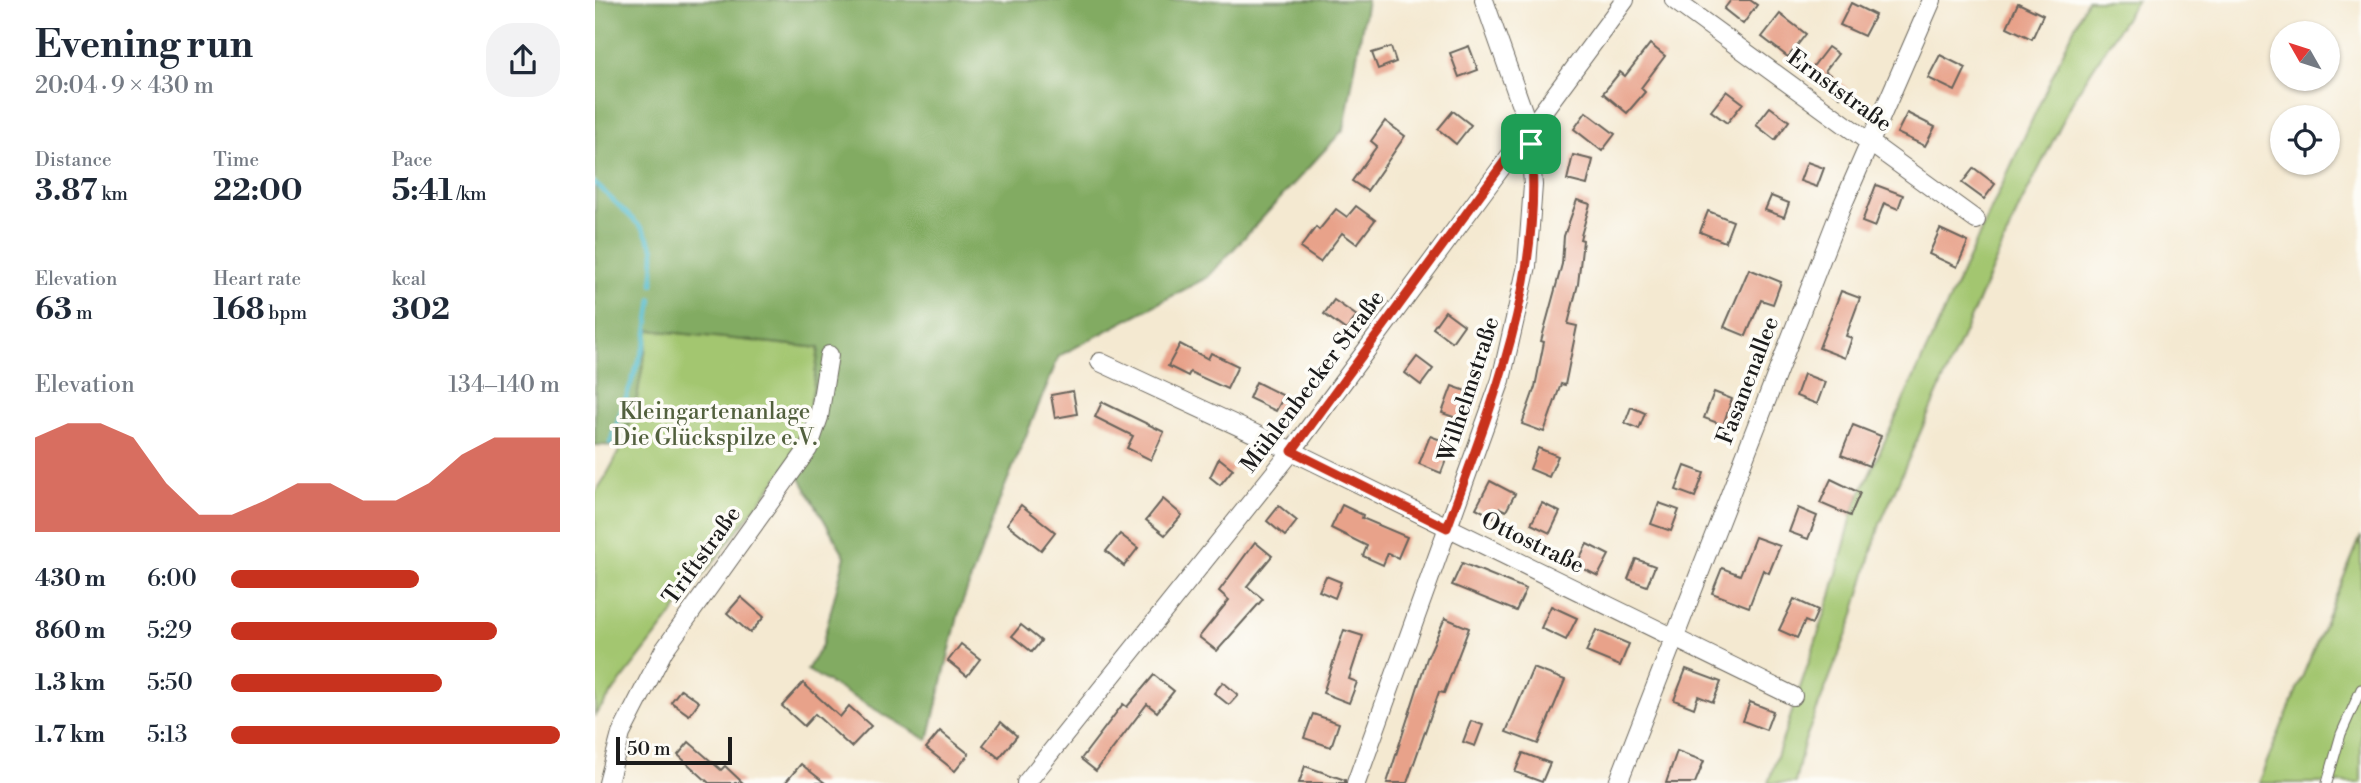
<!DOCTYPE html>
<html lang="en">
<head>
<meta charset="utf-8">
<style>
	:root { --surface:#fff; --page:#f2f2f3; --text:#1f2937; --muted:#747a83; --accent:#c8321e }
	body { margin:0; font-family:"Libre Bodoni",serif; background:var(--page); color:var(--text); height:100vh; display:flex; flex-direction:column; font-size:26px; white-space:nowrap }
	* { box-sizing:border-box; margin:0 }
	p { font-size:23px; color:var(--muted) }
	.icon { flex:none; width:38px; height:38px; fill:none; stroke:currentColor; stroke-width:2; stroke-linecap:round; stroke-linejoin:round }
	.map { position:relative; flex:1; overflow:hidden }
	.side { display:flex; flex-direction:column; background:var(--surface); width:595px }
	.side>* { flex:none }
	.needle { width:46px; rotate:309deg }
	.controls { position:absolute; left:1675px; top:21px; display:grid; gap:14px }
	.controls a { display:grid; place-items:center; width:70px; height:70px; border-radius:50%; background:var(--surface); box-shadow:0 2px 5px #0004; font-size:35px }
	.scale { position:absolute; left:21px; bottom:18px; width:116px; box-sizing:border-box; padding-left:7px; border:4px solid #1c1c1c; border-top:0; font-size:19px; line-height:24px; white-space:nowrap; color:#1c1c1c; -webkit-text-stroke:5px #fdfcf7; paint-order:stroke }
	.pin { position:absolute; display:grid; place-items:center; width:60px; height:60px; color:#fff; margin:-30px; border-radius:14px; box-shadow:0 4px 10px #0006 }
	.round { display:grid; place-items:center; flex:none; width:74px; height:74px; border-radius:28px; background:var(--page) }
	.overview { display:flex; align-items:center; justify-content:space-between; height:119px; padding:0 35px }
	h1 { font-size:38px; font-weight:800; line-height:52px }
	.figures { display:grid; grid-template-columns:repeat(3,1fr); gap:10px; height:119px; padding:7px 35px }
	.figures div { display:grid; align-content:center }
	.figures b { font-size:30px; font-weight:800 }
	.figures small { font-size:19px; font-weight:400 }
	.figures p { font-size:19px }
	.chart { height:196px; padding:14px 35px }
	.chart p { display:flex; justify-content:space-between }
	.chart svg { width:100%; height:126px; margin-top:7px; fill:var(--accent); opacity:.7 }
	ul { padding:0 35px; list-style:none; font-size:23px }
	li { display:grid; grid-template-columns:112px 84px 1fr; align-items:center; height:52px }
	li i { height:18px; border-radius:9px; background:var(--accent) }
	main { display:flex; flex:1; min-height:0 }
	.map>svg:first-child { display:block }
	.green { fill:#a3c670; stroke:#607146; stroke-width:2 }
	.forest { fill:#82ab62; stroke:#4f643f; stroke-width:2 }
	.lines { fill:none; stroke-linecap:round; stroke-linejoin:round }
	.stream { stroke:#4eb9cb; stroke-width:4.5 }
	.building { fill:#e8a28a }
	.service-casing { stroke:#68645b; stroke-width:11 }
	.minor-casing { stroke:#68645b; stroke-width:20 }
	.service { stroke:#fff; stroke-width:9 }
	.minor { stroke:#fff; stroke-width:18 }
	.route-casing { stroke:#fff; stroke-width:14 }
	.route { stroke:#c8321e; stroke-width:9 }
	.labels { text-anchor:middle; stroke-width:7; stroke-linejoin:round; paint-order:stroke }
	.street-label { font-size:23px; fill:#1c1c1c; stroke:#fdfcf7 }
	.park-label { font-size:23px; fill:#52603e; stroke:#fdfcf7 }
</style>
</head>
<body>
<main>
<section class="side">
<div class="overview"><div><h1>Evening run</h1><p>20:04 · 9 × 430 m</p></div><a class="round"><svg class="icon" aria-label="share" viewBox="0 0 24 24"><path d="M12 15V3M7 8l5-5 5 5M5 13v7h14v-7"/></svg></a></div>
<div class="figures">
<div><p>Distance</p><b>3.87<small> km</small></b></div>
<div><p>Time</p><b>22:00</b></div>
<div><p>Pace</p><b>5:41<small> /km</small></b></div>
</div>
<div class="figures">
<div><p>Elevation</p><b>63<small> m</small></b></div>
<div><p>Heart rate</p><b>168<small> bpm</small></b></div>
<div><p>kcal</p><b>302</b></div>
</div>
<div class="chart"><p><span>Elevation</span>134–140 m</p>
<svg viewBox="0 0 160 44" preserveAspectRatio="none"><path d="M0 44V11L10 6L20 6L30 11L40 27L50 38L60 38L70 33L80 27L90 27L100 33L110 33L120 27L130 17L140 11L150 11L160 11V44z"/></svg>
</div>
<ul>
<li><b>430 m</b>6:00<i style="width:57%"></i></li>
<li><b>860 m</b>5:29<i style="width:81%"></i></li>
<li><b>1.3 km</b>5:50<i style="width:64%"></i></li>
<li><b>1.7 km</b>5:13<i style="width:100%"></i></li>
</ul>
</section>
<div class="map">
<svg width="1766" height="783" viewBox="0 0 1766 783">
	<rect width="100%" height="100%" fill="#fdfcf7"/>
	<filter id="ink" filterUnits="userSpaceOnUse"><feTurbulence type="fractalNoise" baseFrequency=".0143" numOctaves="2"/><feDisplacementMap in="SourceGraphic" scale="14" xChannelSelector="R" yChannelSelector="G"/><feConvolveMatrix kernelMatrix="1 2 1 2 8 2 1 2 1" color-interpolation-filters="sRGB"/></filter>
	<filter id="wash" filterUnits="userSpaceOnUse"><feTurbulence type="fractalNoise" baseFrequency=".00686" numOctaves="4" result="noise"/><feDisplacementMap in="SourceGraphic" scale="28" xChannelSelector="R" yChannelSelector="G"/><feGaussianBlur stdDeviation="1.57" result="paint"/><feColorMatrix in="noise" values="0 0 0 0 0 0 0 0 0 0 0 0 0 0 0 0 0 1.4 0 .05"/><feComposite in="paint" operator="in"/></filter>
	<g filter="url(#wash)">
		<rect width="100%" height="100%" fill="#f4e9d1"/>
		<!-- green -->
		<g class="green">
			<path d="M 1492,0 L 1542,0 L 1482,93 L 1424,208 L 1285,524 L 1257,621 L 1209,743 L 1200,783 L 1173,783 L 1236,596 L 1259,508 Z"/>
			<path d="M 54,330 L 224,348 L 213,422 L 189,470 L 0,715 L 0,493 C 37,442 43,391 54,330 Z"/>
			<path d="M 1766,536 L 1766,783 L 1663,783 Z"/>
		</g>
		<!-- forest -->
		<path class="forest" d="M 0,0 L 772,0 L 749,129 L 613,277 L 464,356 L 408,491 L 364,612 L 333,740 L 212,670 L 227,645 L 250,556 L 204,477 L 189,470 L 213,422 L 224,348 L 54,330 L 42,398 L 27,446 L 0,445 Z"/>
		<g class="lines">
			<!-- stream -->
			<g class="stream">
				<path d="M 0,183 L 48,229 L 59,249 L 58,284"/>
				<path d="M 15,443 L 51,341 L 57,299"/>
			</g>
		</g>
		<g id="blocks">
			<!-- building -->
			<g class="building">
				<path d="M 1136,0 L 1155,0 L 1162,5 L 1148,24 L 1129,9 Z"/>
				<path d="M 1256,3 L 1280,15 L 1269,36 L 1245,25 Z"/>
				<path d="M 1423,3 L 1448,15 L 1437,39 L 1412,27 Z"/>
				<path d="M 1185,14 L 1211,34 L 1193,57 L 1167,37 Z"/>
				<path d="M 1055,44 L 1070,56 L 1046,88 L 1050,92 L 1032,113 L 1008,93 L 1025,72 L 1030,76 Z"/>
				<path d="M 874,46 L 883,70 L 864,77 L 855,53 Z"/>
				<path d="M 796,47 L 801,62 L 783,69 L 777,53 Z"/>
				<path d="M 1233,47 L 1243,54 L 1230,71 L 1252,88 L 1245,97 L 1213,73 Z"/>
				<path d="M 1345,55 L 1371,68 L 1360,91 L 1333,78 Z"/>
				<path d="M 1132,91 L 1148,103 L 1132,123 L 1116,111 Z"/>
				<path d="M 1175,107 L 1194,121 L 1180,140 L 1161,125 Z"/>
				<path d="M 858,111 L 876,125 L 861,144 L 843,129 Z"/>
				<path d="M 991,112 L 1020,134 L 1007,151 L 979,129 Z"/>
				<path d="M 1312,113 L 1340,127 L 1330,146 L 1302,133 Z"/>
				<path d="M 790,121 L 810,136 L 772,191 L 757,181 L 782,146 L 776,141 Z"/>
				<path d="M 978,155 L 998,160 L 992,185 L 972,180 Z"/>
				<path d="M 1212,162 L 1229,168 L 1222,187 L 1205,181 Z"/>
				<path d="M 1379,168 L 1400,184 L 1389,199 L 1367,183 Z"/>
				<path d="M 1281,185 L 1308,195 L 1303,209 L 1289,203 L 1280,227 L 1267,222 Z"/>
				<path d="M 1176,196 L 1194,203 L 1189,217 L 1170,210 Z"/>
				<path d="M 982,200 L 995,204 L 985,239 L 988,240 L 983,284 L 973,324 L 982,326 L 970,385 L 966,384 L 949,432 L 927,424 L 940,387 L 949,342 L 946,341 L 967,264 L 969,236 Z"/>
				<path d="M 761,206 L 780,220 L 762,244 L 747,233 L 725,262 L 705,248 L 721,227 L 724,230 L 741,209 L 752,217 Z"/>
				<path d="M 1113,211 L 1138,221 L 1130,242 L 1105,232 Z"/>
				<path d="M 1345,229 L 1373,242 L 1362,267 L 1334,254 Z"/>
				<path d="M 1154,269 L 1186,282 L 1178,304 L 1166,300 L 1151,336 L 1129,327 Z"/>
				<path d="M 1246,291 L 1265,298 L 1251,336 L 1257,338 L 1250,358 L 1224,348 Z"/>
				<path d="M 739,300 L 762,316 L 751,330 L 729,314 Z"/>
				<path d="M 850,311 L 869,325 L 857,342 L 838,328 Z"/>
				<path d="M 585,344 L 613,359 L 616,353 L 643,366 L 632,389 L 595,372 L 593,376 L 573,366 Z"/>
				<path d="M 822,357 L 838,369 L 826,385 L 810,373 Z"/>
				<path d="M 1209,374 L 1230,382 L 1222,404 L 1201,396 Z"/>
				<path d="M 661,382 L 689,396 L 681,411 L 654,398 Z"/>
				<path d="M 857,386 L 877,393 L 867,420 L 847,413 Z"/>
				<path d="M 478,391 L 482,414 L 460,418 L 456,395 Z"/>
				<path d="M 1119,392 L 1137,399 L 1128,425 L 1109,418 Z"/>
				<path d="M 507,402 L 569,432 L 556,460 L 532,448 L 538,436 L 500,417 Z"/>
				<path d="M 1036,407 L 1050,413 L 1044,429 L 1030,423 Z"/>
				<path d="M 1258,425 L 1286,436 L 1274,466 L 1246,455 Z"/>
				<path d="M 835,436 L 857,444 L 846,473 L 824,464 Z"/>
				<path d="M 943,448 L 963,456 L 954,477 L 935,469 Z"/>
				<path d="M 624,458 L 638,469 L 625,485 L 615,477 Z"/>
				<path d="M 1090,466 L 1109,473 L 1100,497 L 1081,490 Z"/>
				<path d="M 1236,479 L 1265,493 L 1255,516 L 1225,503 Z"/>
				<path d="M 895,481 L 920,494 L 911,511 L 905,508 L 900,518 L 881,508 Z"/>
				<path d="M 568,499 L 587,515 L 570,535 L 551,520 Z"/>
				<path d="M 947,503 L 965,512 L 955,533 L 936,524 Z"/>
				<path d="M 1064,503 L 1084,510 L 1076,531 L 1056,524 Z"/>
				<path d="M 426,505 L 460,532 L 446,550 L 412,524 Z"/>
				<path d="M 747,505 L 768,515 L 767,518 L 812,537 L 803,558 L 793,553 L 788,565 L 768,556 L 772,546 L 736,528 Z"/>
				<path d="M 684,506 L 702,521 L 690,536 L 672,521 Z"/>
				<path d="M 1203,508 L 1222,516 L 1213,539 L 1194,532 Z"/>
				<path d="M 525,534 L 543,548 L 529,566 L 511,551 Z"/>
				<path d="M 1160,537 L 1185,546 L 1174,573 L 1168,570 L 1154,607 L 1117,593 L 1127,568 L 1145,575 Z"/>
				<path d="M 660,542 L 677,556 L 652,586 L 668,599 L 622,651 L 604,637 L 634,600 L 624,591 Z"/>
				<path d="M 992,544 L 1014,555 L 1003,576 L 981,565 Z"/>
				<path d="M 1041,559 L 1060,566 L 1052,586 L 1033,579 Z"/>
				<path d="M 867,563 L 931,589 L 921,611 L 857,585 Z"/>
				<path d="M 731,576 L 746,582 L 740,598 L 724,591 Z"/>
				<path d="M 146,597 L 169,617 L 155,633 L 132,613 Z"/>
				<path d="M 1199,599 L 1223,610 L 1217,624 L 1210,621 L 1202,638 L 1184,630 Z"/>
				<path d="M 956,606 L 982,618 L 971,640 L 946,628 Z"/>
				<path d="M 850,618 L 874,628 L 849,693 L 844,692 L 812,783 L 792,783 L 832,658 Z"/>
				<path d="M 426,625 L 446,641 L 437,652 L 417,636 Z"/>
				<path d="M 749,630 L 768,636 L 754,679 L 762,682 L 754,703 L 728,693 Z"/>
				<path d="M 1001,630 L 1034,644 L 1025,666 L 991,652 Z"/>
				<path d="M 366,644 L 385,659 L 372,676 L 353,661 Z"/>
				<path d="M 938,668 L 970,680 L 943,744 L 911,732 Z"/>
				<path d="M 1091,669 L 1126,682 L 1118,702 L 1103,696 L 1099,708 L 1079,700 Z"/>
				<path d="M 559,675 L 579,691 L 562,712 L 552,704 L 501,771 L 486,759 L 528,704 L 532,707 Z"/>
				<path d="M 628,682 L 643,695 L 634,705 L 619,693 Z"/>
				<path d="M 208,683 L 245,717 L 254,706 L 276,726 L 256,747 L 220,714 L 209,726 L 187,706 Z"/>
				<path d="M 86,689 L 104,702 L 94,715 L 76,702 Z"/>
				<path d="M 1155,702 L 1178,711 L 1171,730 L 1148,721 Z"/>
				<path d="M 718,714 L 744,723 L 736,747 L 709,738 Z"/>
				<path d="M 876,721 L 888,725 L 880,746 L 868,742 Z"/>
				<path d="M 406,722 L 422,736 L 404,758 L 388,745 Z"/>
				<path d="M 345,731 L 374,754 L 360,771 L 331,748 Z"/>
				<path d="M 94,742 L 126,770 L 130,766 L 148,783 L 114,783 L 83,755 Z"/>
				<path d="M 1082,751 L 1109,761 L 1100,783 L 1071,783 Z"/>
				<path d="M 928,753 L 955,763 L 947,782 L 920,772 Z"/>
				<path d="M 206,764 L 230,783 L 190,783 Z"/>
				<path d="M 710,766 L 750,780 L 750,783 L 704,783 Z"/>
			</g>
		</g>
	</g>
	<g filter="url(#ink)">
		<use href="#blocks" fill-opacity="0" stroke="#68645b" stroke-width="2"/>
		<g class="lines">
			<!-- service casing -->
			<g class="service-casing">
				<path id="service" d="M 1732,783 L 1746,734 L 1766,689"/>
			</g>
			<!-- minor casing -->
			<g class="minor-casing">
				<g id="minor">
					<path d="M 1079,0 L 1381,220"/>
					<path d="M 505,362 L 697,451 L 1198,696"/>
					<path d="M 13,783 L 26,734 L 69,650 L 213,449 L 224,417 L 234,355"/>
					<path d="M 431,783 L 697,451 L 1030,0"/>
					<path d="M 761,783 L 906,380 L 932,266 L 938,185 L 934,128 L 889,0"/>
					<path d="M 1023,783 L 1245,211 L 1337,0"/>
				</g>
			</g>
			<!-- service -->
			<use href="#service" class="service"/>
			<!-- minor -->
			<use href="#minor" class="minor"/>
		</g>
	</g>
	<g class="lines" filter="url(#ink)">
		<!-- route casing -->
		<g class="route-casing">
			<path id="route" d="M 934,128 C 953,268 899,399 852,528 L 697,451 Z"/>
		</g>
		<!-- route -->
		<use href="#route" class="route"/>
	</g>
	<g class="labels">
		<!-- street labels -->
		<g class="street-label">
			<text transform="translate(1245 90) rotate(36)" y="8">Ernststraße</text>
			<text transform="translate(1152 380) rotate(-69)" y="8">Fasanenallee</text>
			<text transform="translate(717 381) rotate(-53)" y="8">Mühlenbecker Straße</text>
			<text transform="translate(873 389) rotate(-72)" y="8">Wilhelmstraße</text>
			<text transform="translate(938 542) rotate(26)" y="8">Ottostraße</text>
			<text transform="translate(106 555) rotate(-54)" y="8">Triftstraße</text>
		</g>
		<!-- park labels -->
		<g class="park-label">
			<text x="120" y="419">Kleingartenanlage<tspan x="120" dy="26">Die Glückspilze e.V.</tspan></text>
		</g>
	</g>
</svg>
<div class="controls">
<a><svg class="needle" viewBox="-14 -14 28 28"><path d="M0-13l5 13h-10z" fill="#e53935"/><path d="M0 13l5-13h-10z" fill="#747a83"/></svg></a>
<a><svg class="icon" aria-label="locate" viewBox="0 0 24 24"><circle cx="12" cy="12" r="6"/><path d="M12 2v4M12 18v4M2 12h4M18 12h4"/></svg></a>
</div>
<div class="scale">50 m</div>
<div class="pin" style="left:936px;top:144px;background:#1e9e55"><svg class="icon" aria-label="arrive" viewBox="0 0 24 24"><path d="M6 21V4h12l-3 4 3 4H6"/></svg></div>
</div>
</main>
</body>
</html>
